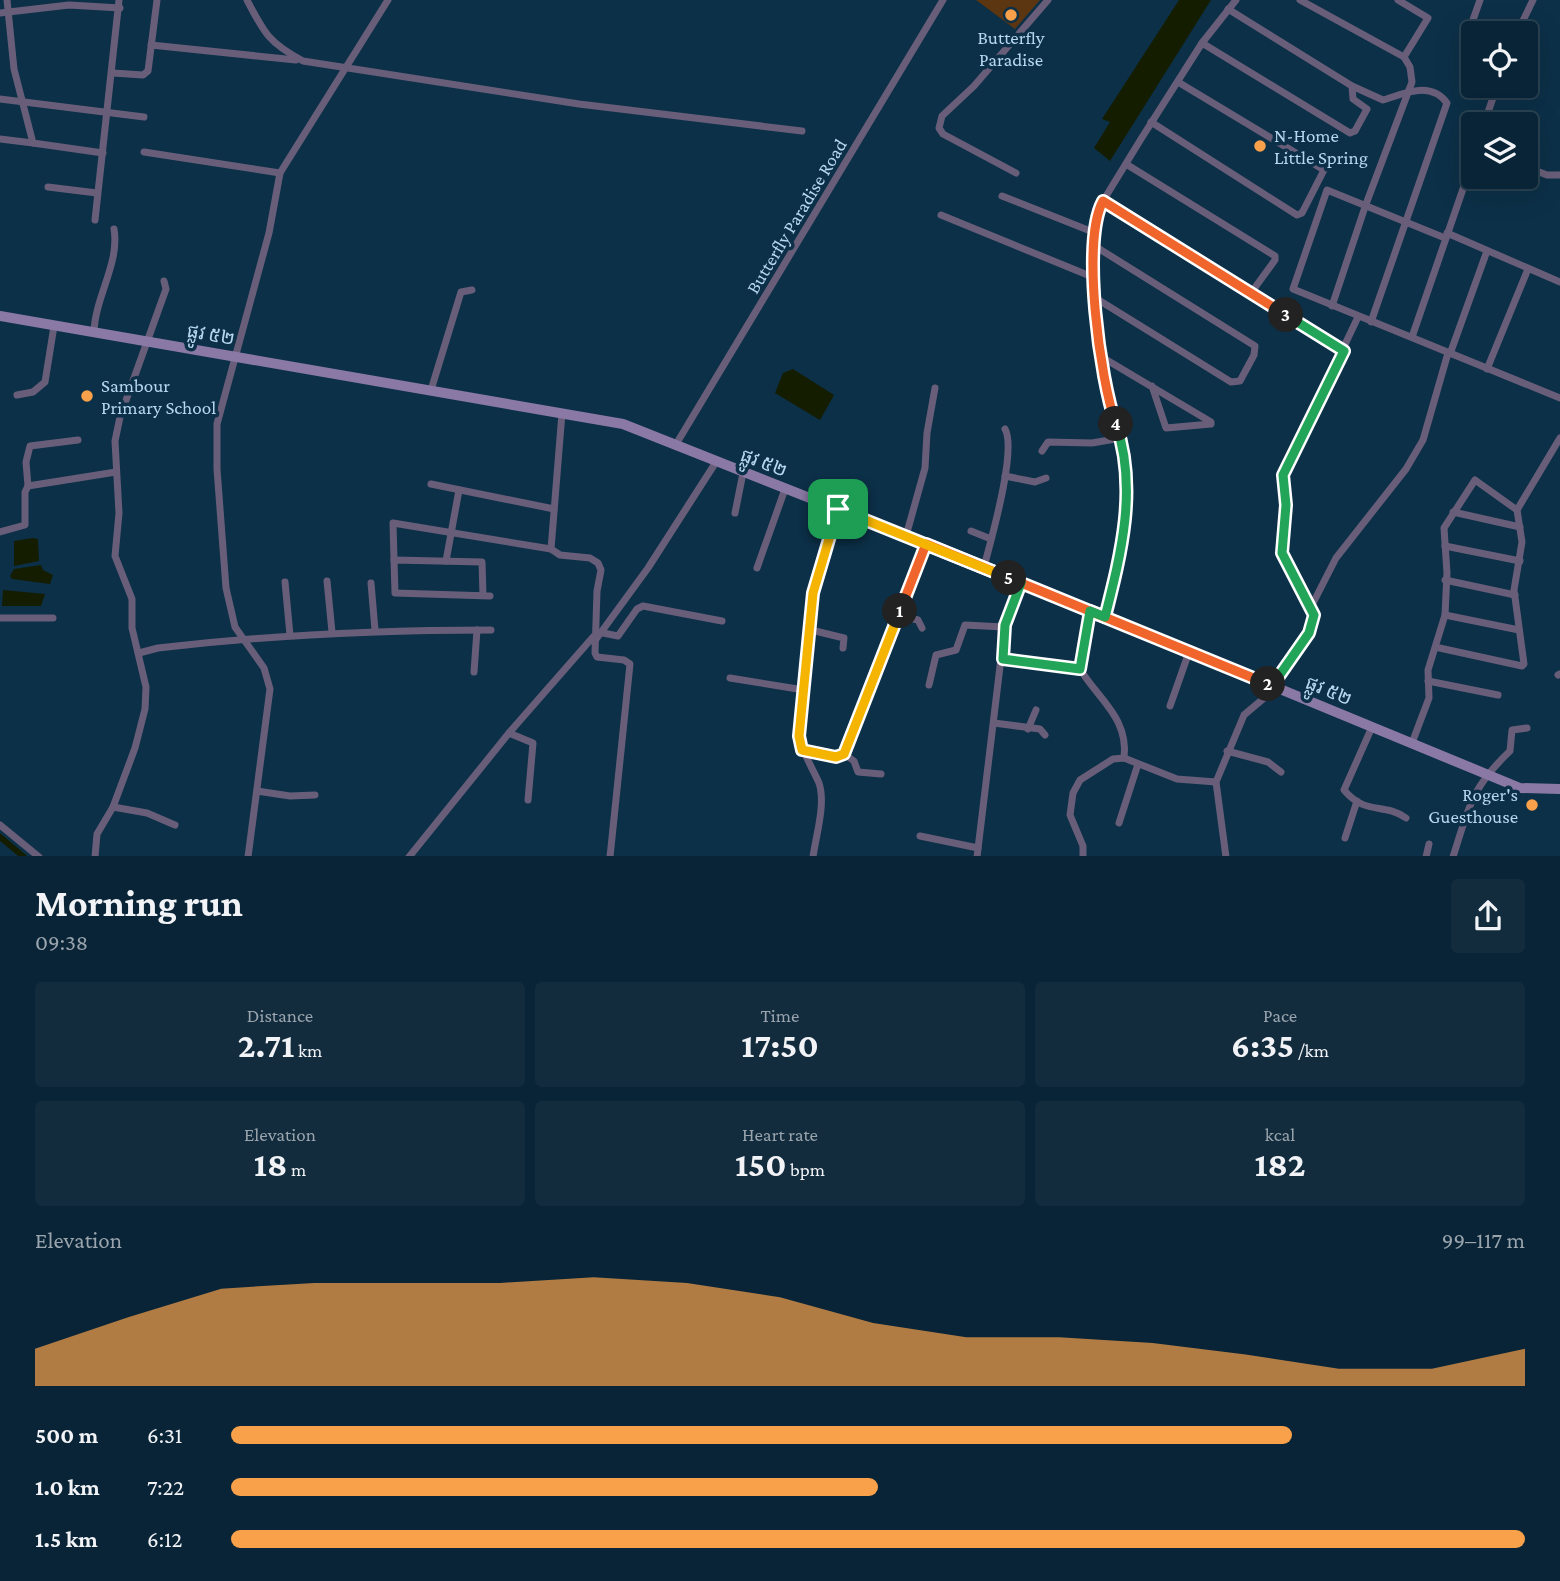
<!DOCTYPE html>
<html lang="en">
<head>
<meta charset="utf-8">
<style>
	:root { --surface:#092436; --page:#122c3e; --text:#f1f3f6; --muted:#99a4ad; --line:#294151; --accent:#f8a14a }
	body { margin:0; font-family:"Crimson Pro","Noto Sans Khmer",serif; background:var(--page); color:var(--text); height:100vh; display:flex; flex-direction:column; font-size:26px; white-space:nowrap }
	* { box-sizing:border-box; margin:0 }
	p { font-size:23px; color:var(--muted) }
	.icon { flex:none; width:38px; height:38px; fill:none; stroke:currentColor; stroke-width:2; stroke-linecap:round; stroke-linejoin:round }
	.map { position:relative; height:856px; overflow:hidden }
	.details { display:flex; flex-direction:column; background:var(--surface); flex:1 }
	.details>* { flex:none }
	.fabs { position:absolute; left:1461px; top:21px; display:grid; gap:14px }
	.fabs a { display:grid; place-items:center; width:77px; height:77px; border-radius:7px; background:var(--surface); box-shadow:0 7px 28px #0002,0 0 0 2px var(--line); font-size:35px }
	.pin { position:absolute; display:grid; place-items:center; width:60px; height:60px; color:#fff; margin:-30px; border-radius:14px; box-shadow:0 4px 10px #0006 }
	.km { position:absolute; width:35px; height:35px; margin:-18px; border-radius:50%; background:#222; color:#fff; font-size:19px; line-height:35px; text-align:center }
	.round { display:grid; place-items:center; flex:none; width:74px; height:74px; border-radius:7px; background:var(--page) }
	.head { display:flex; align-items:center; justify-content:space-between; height:119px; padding:0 35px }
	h1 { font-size:38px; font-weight:700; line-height:52px }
	.metrics { display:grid; grid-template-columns:repeat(3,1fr); gap:10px; height:119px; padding:7px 35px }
	.metrics div { display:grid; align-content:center; border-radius:7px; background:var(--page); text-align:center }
	.metrics b { font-size:35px; font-weight:700 }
	.metrics small { font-size:19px; font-weight:400 }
	.metrics p { font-size:19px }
	.chart { height:196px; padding:14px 35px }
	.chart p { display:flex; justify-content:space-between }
	.chart svg { width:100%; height:126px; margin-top:7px; fill:var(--accent); opacity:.7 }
	ul { padding:0 35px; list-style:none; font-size:23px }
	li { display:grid; grid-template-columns:112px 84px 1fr; align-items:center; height:52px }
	li i { height:18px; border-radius:9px; background:var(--accent) }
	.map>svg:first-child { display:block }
	.green { fill:#5b3610 }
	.water { fill:#151d00 }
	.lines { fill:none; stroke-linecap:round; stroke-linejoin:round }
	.canal { stroke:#151d00; stroke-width:6 }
	.street { stroke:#695e79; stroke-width:7 }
	.secondary { stroke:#8a79a4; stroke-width:10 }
	.split-1-casing { stroke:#fff; stroke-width:14 }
	.split-2-casing { stroke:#fff; stroke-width:14 }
	.split-3-casing { stroke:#fff; stroke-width:14 }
	.split-4-casing { stroke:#fff; stroke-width:14 }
	.split-5-casing { stroke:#fff; stroke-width:14 }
	.split-6-casing { stroke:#fff; stroke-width:14 }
	.split-1 { stroke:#f5b400; stroke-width:9 }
	.split-2 { stroke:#f0652b; stroke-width:9 }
	.split-3 { stroke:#22a559; stroke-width:9 }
	.split-4 { stroke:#f0652b; stroke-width:9 }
	.split-5 { stroke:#22a559; stroke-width:9 }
	.split-6 { stroke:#f5b400; stroke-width:9 }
	.poi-dot { fill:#f8a14a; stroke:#0c3048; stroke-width:2.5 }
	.labels { text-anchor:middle; stroke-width:7; stroke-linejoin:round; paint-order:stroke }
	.poi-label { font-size:19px; fill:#b7d7f1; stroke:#0c3048; text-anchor:start }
	.street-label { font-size:19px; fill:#b7d7f1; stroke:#0c3048 }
</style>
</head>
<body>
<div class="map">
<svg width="1560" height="857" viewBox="0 0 1560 857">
	<rect width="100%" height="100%" fill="#0c3048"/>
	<!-- green -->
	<path class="green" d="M 976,0 L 1040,0 L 1015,29 Z"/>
	<!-- water -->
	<g class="water">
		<path d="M 1179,0 L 1211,0 L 1110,161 L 1094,148 L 1110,122 L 1102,119 Z"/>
		<path d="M 793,369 L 834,395 L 820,420 L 775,393 L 783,373 Z"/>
		<path d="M 33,538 L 38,539 L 39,561 L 14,566 L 14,541 Z"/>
		<path d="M 41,565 L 43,570 L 53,575 L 50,584 L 12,579 L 10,576 L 14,569 Z"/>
		<path d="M 3,590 L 45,594 L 41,606 L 2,606 Z"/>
	</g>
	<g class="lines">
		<!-- canal -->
		<path class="canal" d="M 0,837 L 24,857"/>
		<!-- street -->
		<g class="street">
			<path d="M 7,0 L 14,69 L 33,143 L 103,153"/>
			<path d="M 247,0 C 264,33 269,43 303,61 L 579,104 L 802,131"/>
			<path d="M 1300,0 L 1404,57 L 1428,18 L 1398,0"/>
			<path d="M 0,13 L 69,5 L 120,8"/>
			<path d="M 1517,33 L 1533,0"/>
			<path d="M 1202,43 L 1350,133 L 1355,131 L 1367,109 L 1353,99 L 1352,86 L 1228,9"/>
			<path d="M 151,45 L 296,60"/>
			<path d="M 1463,48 L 1480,0"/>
			<path d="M 113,73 L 143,75 L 148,71 L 157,0"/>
			<path d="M 1352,86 L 1383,100 C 1404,94 1430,80 1447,103 L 1371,322"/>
			<path d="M 0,99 L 144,117"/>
			<path d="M 1151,122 L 1297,215 L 1302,213 L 1324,170 L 1178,82"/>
			<path d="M 1484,124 L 1497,86"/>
			<path d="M 0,139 L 33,143"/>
			<path d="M 144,152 L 280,173"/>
			<path d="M 1526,167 L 1547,175 L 1560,175"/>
			<path d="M 1016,173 L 943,134 L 939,128 L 942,116 L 974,86 L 1048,0"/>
			<path d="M 48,187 L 97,193"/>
			<path d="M 1002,196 L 1093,232"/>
			<path d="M 1103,201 L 1251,293 L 1275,260 L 1275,256 L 1126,164"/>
			<path d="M 941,215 L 1095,278"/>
			<path d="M 95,220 L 119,0"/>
			<path d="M 1447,233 L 1560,282"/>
			<path d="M 1445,238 L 1327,190 L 1293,289 L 1560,398"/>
			<path d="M 1093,245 L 1255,346 L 1254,355 L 1240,381 L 1231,382 L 1097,299"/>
			<path d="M 1251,293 L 1344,350"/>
			<path d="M 1332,306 L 1366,204 L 1412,82 L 1410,67 L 1404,57"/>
			<path d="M 94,332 C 95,297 120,263 114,229"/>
			<path d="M 1412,337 L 1474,157"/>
			<path d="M 1450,354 L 1487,251"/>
			<path d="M 1100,356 L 1211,422 L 1211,424 L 1166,428 L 1152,386"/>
			<path d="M 1487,369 L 1528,269"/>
			<path d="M 431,390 L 461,292 L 472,290"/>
			<path d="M 17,395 L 33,392 L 45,382 L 54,326"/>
			<path d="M 562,413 L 551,549 L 560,555 L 590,558 L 598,563 L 601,570 L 597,591 L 595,653 L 597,657 L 624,660 L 630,664 L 610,857"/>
			<path d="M 675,446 L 943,0"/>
			<path d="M 1042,451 L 1048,442 L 1092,443 L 1121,438"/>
			<path d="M 1005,476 L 1035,482 L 1046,478"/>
			<path d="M 431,484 L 554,509"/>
			<path d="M 28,486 L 26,462 L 30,446 L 78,440"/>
			<path d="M 1517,510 L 1560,438"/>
			<path d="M 1453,512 L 1520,527"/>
			<path d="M 735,513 L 743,473"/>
			<path d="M 971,531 L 991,539"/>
			<path d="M 0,532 L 25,525 L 25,492 L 28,486 L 116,472"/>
			<path d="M 906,536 L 925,468 L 927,433 L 935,388"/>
			<path d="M 1445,546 L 1520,561"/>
			<path d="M 394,560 L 393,523 L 551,549"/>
			<path d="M 446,561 L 459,490"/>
			<path d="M 984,567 C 991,540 1017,450 1005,429"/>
			<path d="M 757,568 L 785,489"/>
			<path d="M 1445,580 L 1515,595"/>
			<path d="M 327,581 L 332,632"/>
			<path d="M 285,582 L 290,635"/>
			<path d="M 371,583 L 375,630"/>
			<path d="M 483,595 L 482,562 L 394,560 L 395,593 L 490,596"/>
			<path d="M 1310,609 L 1336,558 L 1406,469 L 1423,440 L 1448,353"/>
			<path d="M 1090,611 L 1080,669 C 1098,699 1129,718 1124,758"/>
			<path d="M 898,615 L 918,620 L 922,628"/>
			<path d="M 1445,615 L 1519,630"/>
			<path d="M 1105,617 L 1122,552 L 1126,503 L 1126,453 L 1113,416 L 1100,356 L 1094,224 L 1103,201 L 1141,139 L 1202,43 L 1236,0"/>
			<path d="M 0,618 L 53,618"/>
			<path d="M 811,630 L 844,638 L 843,648"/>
			<path d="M 603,633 L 618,636 L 637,609 L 643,606 L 722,621"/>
			<path d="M 594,642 L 648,568 L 716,462"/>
			<path d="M 139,653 L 158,648 C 269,635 379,630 491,630"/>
			<path d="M 1003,658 L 1080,669"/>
			<path d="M 474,672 L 477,630"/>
			<path d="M 1558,675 L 1560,674"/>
			<path d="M 730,678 L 804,690"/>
			<path d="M 1428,681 L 1498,695"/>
			<path d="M 929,685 L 936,655 L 956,650 L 965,625 L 1004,627"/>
			<path d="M 1272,686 L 1309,633 L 1314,615 L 1282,553 L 1286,505 L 1283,475 L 1358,317"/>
			<path d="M 1170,706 L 1189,652"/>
			<path d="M 994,723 L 1040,729 L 1045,735"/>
			<path d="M 1372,727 L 1344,790 C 1366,816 1383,802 1406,818"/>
			<path d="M 1028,729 L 1036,710"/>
			<path d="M 509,733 L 533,743 L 528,800"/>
			<path d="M 1412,743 L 1429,698 L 1428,670 L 1445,615 L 1447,573 L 1444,528 L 1475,480 L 1517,510 L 1522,542 L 1514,590 L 1524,664 L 1522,666 L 1435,647"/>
			<path d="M 802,750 L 836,757 L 844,754 L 926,544"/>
			<path d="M 1227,751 L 1268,762 L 1281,772"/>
			<path d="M 844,754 L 854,761 L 858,772 L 881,774"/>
			<path d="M 257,791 L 290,796 L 315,795"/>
			<path d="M 113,807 L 147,813 L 175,825"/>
			<path d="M 1119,823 L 1138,764"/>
			<path d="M 0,825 L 39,857"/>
			<path d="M 920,836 L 978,848"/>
			<path d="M 1345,838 L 1357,801"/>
			<path d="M 95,857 L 97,834 L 113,807 L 135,748 L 145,709 L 146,687 L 132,628 L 132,599 L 115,556 L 119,513 L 115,441 L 120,417 L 166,289 L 164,281"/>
			<path d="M 248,857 L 270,689 L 264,668 L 235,627 L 226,588 L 217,469 L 217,424 L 269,233 L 280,173 L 388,0"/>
			<path d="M 409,857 L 509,733 L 593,637"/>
			<path d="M 813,857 C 816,835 826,804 819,783 C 812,767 803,754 799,736 L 813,593 L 837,509"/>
			<path d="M 977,857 L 1005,625 L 1021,583"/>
			<path d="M 1083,857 L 1083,846 L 1070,815 L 1073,793 L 1080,780 L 1113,759 L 1124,758 L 1177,779 L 1216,782"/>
			<path d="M 1226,857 L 1216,782 L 1244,715 L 1276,688"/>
			<path d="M 1426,857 L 1429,844"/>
			<path d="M 1453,857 C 1469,807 1471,788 1510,751 L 1512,730 L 1527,728"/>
		</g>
		<!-- secondary -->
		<path class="secondary" d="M 0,316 L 623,424 L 984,567 L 1520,788 L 1560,789"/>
	</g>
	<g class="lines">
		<!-- split-1 casing -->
		<g class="split-1-casing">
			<path id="split-1" d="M 838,509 L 813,593 L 799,736 L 802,750 L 836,757 L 844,754 L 900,611"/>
		</g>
		<!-- split-2 casing -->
		<g class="split-2-casing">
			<path id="split-2" d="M 900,611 L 926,544 L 1268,684"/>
		</g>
		<!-- split-3 casing -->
		<g class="split-3-casing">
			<path id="split-3" d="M 1268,684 L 1272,686 L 1309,633 L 1314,615 L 1282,553 L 1286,505 L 1283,475 L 1344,351 L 1286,315"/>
		</g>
		<!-- split-4 casing -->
		<g class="split-4-casing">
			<path id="split-4" d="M 1116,424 C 1100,380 1081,241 1103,201 L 1286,315"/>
		</g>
		<!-- split-5 casing -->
		<g class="split-5-casing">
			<path id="split-5" d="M 1009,578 L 1021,583 L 1005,625 L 1003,659 L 1080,669 L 1090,611 L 1105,617 C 1121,554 1138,488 1116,424"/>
		</g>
		<!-- split-6 casing -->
		<g class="split-6-casing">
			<path id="split-6" d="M 838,509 L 1009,578"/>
		</g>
		<!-- split-1 -->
		<use href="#split-1" class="split-1"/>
		<!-- split-2 -->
		<use href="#split-2" class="split-2"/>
		<!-- split-3 -->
		<use href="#split-3" class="split-3"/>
		<!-- split-4 -->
		<use href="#split-4" class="split-4"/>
		<!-- split-5 -->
		<use href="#split-5" class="split-5"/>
		<!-- split-6 -->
		<use href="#split-6" class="split-6"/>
	</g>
	<!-- markers -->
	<g class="poi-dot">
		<circle cx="1011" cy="15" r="7"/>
		<circle cx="1260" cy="146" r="7"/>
		<circle cx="87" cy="396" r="7"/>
		<circle cx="1532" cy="805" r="7"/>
	</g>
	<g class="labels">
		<!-- poi labels -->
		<g class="poi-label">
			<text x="1011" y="44" text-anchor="middle">Butterfly<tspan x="1011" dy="22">Paradise</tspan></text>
			<text x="1274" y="142">N-Home<tspan x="1274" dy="22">Little Spring</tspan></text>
			<text x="101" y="392">Sambour<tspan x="101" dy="22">Primary School</tspan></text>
			<text x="1518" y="801" text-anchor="end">Roger's<tspan x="1518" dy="22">Guesthouse</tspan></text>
		</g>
		<!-- street labels -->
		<g class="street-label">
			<text transform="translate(796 216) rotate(-59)" y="7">Butterfly Paradise Road</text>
			<text transform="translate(211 334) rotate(10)" y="7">ផ្លូវ ៥២</text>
			<text transform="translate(764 462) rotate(21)" y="7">ផ្លូវ ៥២</text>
			<text transform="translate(1329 690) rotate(22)" y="7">ផ្លូវ ៥២</text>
		</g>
	</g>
</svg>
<div class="fabs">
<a><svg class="icon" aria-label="locate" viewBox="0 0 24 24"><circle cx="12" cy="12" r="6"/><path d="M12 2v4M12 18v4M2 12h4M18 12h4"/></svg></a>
<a><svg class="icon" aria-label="layers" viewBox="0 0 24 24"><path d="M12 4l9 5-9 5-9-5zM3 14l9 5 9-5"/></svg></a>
</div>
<div class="pin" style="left:838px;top:509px;background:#1e9e55"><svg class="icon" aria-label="arrive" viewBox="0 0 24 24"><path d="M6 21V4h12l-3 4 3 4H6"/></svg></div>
<b class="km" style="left:900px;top:611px">1</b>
<b class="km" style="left:1268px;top:684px">2</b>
<b class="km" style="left:1286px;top:315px">3</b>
<b class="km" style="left:1116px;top:424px">4</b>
<b class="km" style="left:1009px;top:578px">5</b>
</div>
<section class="details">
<div class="head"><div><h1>Morning run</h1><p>09:38</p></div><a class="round"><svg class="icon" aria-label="share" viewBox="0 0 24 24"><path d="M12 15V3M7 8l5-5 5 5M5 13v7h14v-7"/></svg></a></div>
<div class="metrics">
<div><p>Distance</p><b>2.71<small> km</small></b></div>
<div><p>Time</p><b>17:50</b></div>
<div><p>Pace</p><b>6:35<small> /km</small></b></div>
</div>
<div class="metrics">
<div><p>Elevation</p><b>18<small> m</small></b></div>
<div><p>Heart rate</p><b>150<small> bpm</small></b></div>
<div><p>kcal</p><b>182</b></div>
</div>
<div class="chart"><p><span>Elevation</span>99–117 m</p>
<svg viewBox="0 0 160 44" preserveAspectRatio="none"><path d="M0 44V31L10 20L20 10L30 8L40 8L50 8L60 6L70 8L80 13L90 22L100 27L110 27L120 29L130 33L140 38L150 38L160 31V44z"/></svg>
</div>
<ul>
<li><b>500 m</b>6:31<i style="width:82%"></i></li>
<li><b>1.0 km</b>7:22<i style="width:50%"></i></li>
<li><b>1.5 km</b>6:12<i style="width:100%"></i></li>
</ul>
</section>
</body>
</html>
